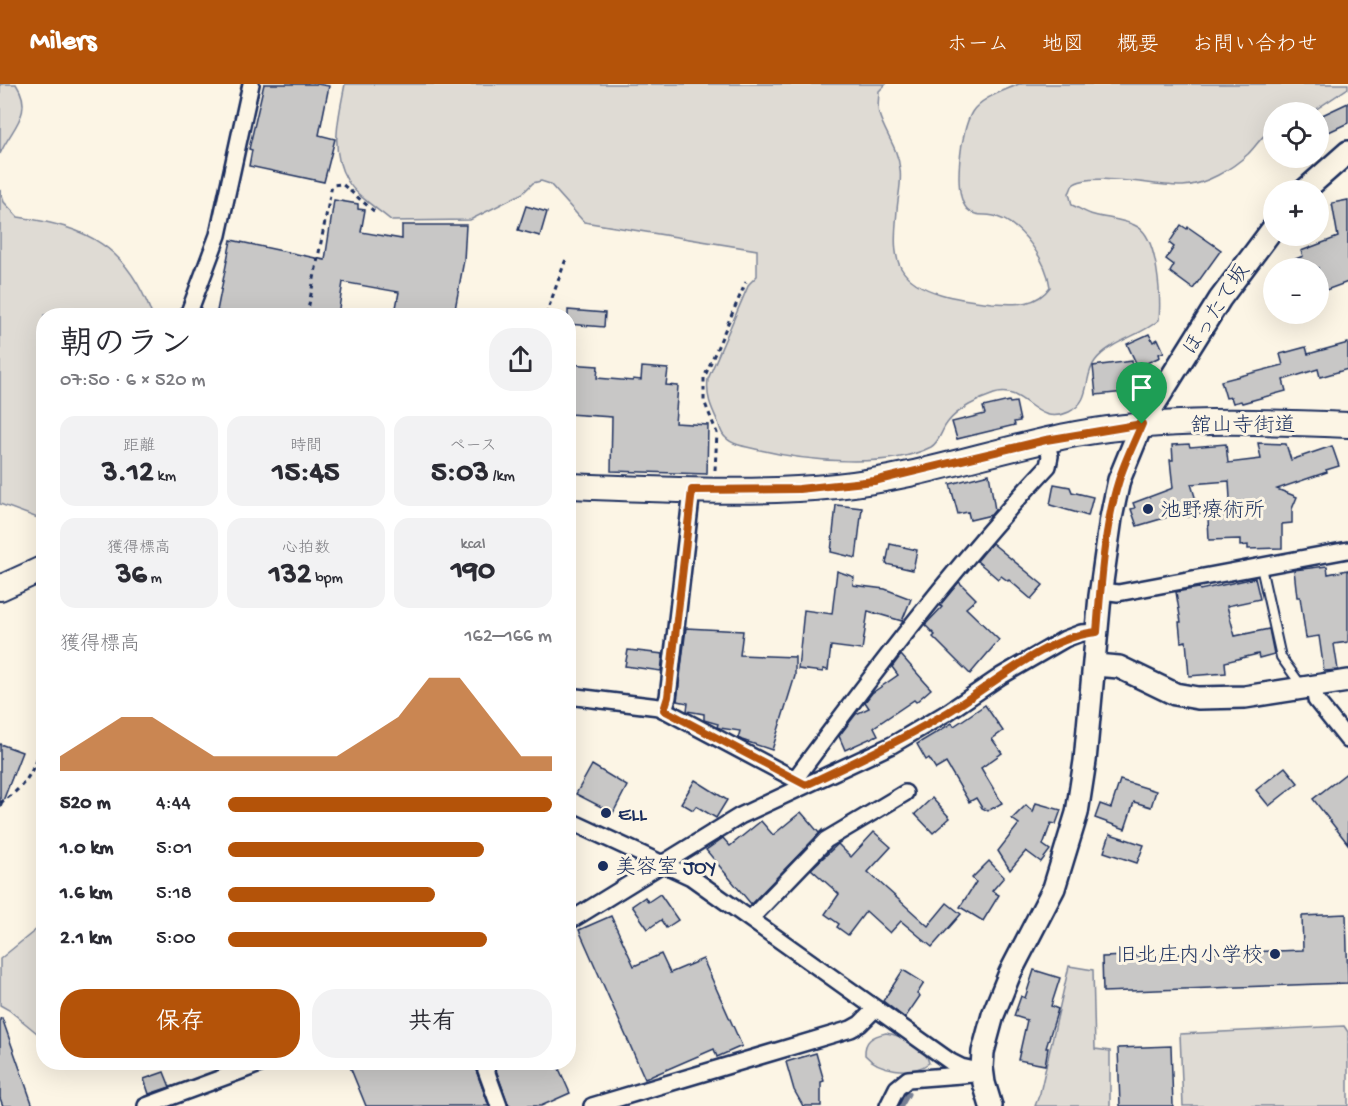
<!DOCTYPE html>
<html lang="ja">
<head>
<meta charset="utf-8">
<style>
	:root { --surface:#fff; --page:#f2f2f3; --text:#2b2b33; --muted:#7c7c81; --accent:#b45309 }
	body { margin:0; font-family:"Gochi Hand","Klee One",sans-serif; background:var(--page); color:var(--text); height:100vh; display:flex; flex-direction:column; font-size:22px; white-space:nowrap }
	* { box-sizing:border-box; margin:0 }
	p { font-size:20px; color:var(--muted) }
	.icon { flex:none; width:33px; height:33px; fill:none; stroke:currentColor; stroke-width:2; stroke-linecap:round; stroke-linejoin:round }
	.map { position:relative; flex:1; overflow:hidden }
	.drawer { position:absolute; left:36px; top:224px; width:540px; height:762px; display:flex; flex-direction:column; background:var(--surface); border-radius:24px; box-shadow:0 6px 24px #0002 }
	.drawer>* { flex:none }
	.controls { position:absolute; left:1263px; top:18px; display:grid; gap:12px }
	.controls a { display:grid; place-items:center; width:66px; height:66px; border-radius:50%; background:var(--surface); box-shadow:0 6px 24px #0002; font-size:30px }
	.pin { position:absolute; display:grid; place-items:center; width:51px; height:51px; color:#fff; margin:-62px -26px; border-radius:50% 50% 50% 0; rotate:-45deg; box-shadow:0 0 6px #0007 }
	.pin .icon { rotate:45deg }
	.round { display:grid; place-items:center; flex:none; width:63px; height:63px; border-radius:24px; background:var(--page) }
	.head { display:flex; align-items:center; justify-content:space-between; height:102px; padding:0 24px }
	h1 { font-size:33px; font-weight:800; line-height:45px }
	.figures { display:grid; grid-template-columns:repeat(3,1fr); gap:9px; height:102px; padding:6px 24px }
	.figures div { display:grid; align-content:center; border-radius:15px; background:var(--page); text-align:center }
	.figures b { font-size:30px; font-weight:800 }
	.figures small { font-size:16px; font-weight:400 }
	.figures p { font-size:16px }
	.chart { height:168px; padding:12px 24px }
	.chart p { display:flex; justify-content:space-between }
	.chart svg { width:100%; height:108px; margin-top:6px; fill:var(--accent); opacity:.7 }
	.primary-button { display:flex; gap:12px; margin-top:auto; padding:12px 24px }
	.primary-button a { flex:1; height:69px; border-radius:24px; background:var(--accent); color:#fff; font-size:24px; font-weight:800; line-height:69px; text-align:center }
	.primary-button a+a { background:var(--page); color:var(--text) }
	ul { padding:0 24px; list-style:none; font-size:20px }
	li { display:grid; grid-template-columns:96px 72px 1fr; align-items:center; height:45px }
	li i { height:15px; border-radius:8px; background:var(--accent) }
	header { display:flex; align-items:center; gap:36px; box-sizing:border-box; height:84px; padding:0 30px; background:var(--accent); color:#fff }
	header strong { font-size:28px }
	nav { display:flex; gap:33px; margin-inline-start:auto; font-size:21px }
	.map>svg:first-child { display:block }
	.green { fill:#dfdbd4; stroke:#7d8599; stroke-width:1.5 }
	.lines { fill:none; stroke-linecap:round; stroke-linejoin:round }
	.stream { stroke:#767f94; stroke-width:5 }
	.building { fill:#c8c7c6; stroke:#1b2f5e; stroke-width:1.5 }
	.lane-casing { stroke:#1b2f5e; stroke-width:12 }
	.street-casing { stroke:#1b2f5e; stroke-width:20 }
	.secondary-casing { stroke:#1b2f5e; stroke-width:26 }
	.primary-casing { stroke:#1b2f5e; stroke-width:28 }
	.path { stroke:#1b2f5e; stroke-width:3; stroke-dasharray:4.5 4.5; stroke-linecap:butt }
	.lane { stroke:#fcf5e5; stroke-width:8 }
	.street { stroke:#fcf5e5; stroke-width:15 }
	.secondary { stroke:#fcf5e5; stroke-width:21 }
	.primary { stroke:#fcf5e5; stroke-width:24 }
	.route-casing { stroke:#fff; stroke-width:12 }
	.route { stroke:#b45309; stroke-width:8 }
	.poi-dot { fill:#1b2f5e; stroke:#fcf5e5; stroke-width:2 }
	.labels { text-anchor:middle; stroke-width:6; stroke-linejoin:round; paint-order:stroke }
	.street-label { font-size:21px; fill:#1b2f5e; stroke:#fcf5e5 }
	.poi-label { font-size:21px; fill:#1b2f5e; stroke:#fcf5e5; text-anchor:start }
</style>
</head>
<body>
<header>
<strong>Milers</strong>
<nav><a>ホーム</a><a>地図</a><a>概要</a><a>お問い合わせ</a></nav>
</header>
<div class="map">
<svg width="1348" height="1022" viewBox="0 0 1348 1022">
	<rect width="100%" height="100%" fill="#fcf5e5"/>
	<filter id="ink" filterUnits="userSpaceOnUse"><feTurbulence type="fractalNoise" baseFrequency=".0167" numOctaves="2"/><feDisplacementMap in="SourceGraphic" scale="12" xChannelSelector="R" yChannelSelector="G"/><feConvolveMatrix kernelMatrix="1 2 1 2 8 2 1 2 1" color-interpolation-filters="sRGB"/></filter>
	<g filter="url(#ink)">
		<!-- green -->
		<g class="green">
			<path d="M 0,0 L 16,0 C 35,29 11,44 0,70 Z"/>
			<path d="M 345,0 L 886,0 L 879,7 C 879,14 877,23 879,30 C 885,50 898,64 900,85 C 902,98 898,112 897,126 C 896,143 892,168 901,184 C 916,211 965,216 992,219 C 1014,220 1036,223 1050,203 C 1047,178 1023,141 997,133 C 988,129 975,134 967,125 C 952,108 961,46 972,28 C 982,13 1004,7 1019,0 L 1348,0 L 1348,4 L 1312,28 L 1274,28 L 1273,44 C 1262,51 1257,61 1248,70 C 1232,85 1205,101 1183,102 C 1161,103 1088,87 1073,101 C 1071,103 1071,107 1069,109 L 1072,121 C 1079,124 1086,129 1094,131 C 1109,135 1124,135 1138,143 C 1158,155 1161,214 1159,236 C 1141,252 1110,257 1095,277 C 1083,293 1092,317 1069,328 C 1034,344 1026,300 994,310 C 979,315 958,325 948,338 C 941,346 940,358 931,363 C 888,385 805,377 760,366 C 749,363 734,362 726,354 C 721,350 720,344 718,338 C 711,323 706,313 708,295 L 749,200 L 757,192 L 757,166 L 584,138 L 550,100 L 541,97 L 533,99 L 523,109 L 470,136 L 392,137 C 378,125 356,112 347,96 C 329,66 339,32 345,0 Z"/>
			<path d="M 0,106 L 4,118 L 18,133 C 87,143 127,162 152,231 L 44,231 L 43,436 L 0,420 Z"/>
			<path d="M 43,840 L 43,954 L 9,926 L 0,921 L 0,875 Z"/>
			<path d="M 1069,882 L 1093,886 L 1095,965 L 1110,967 L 1110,1022 L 1035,1022 L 1040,1009 Z"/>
			<path d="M 1344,942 L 1348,948 L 1348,1022 L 1183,1022 L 1180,950 Z"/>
			<path d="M 886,949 C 900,951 927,964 929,979 C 911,992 878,986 865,971 C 864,956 873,952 886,949 Z"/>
		</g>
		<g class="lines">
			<!-- stream -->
			<path class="stream" d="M 901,1022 L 908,1010"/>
		</g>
		<!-- building -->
		<g class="building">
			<path d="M 264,0 L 317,0 L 329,2 L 319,51 L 335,55 L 324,98 L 249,82 L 252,66 L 249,65 Z"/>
			<path d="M 1348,19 L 1348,39 L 1318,53 L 1318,33 Z"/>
			<path d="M 334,116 L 358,120 L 358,125 L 365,126 L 361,148 L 402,155 L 402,141 L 466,141 L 464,176 L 454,231 L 395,229 L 399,208 L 343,198 L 338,231 L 236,231 L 217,227 L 231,156 L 325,176 Z"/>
			<path d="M 1348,116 L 1348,198 L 1318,209 L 1318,184 L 1274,184 L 1303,172 L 1301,167 L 1338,153 L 1332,119 Z"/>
			<path d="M 526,122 L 547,128 L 540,152 L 518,146 Z"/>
			<path d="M 1181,141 L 1187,145 L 1188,143 L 1221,166 L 1193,205 L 1170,188 L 1174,181 L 1166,175 L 1174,163 L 1169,159 Z"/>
			<path d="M 568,226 L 605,229 L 604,243 L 568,240 Z"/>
			<path d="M 1149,250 L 1153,258 L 1158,255 L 1164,268 L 1159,270 L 1160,273 L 1138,283 L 1127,260 Z"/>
			<path d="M 1348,259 L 1348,285 L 1320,293 L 1318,285 L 1283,296 L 1286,307 L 1242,319 L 1241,317 L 1233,319 L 1231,313 L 1226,314 L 1221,297 L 1283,281 L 1280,270 L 1306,263 L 1308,270 Z"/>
			<path d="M 1132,277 L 1135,307 L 1096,311 L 1093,282 Z"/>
			<path d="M 568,280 L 598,282 L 597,294 L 633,297 L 633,295 L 641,296 L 642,283 L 668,285 L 666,301 L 678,302 L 675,339 L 708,341 L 707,390 L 611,387 L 612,333 L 568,330 Z"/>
			<path d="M 1009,317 L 1010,319 L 1016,318 L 1020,337 L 1014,338 L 1015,341 L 957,355 L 952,338 L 985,330 L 983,323 Z"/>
			<path d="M 1258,359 L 1286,360 L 1291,376 L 1332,362 L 1339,382 L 1326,386 L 1327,388 L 1277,405 L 1297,413 L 1292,425 L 1292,439 L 1282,440 L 1282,464 L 1248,465 L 1248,461 L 1240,462 L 1240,455 L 1209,456 L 1208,433 L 1231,432 L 1229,397 L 1191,400 L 1200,429 L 1188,433 L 1187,430 L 1179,433 L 1178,430 L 1137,442 L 1131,425 L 1135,424 L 1133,419 L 1173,404 L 1170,376 L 1173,376 L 1172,361 L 1189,360 L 1190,363 L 1226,360 L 1228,379 L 1261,375 Z"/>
			<path d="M 989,390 L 995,426 L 991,431 L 970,436 L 968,428 L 958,430 L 950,400 Z"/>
			<path d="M 1054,400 L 1070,403 L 1072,408 L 1093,413 L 1088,432 L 1050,421 Z"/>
			<path d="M 836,421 L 862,424 L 856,474 L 831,468 Z"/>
			<path d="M 992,459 L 1043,501 L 1031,515 L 1009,496 L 1008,497 L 1001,492 L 998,495 L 977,477 Z"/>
			<path d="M 890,460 L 917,466 L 913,486 L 886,480 Z"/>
			<path d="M 1327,482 L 1328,490 L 1348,486 L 1348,558 L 1334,560 L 1338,586 L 1324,587 L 1319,552 L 1306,554 L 1300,513 L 1297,513 L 1294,486 Z"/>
			<path d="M 837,487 L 854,493 L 853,501 L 885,505 L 911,515 L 902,537 L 868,527 L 862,566 L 831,562 L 828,586 L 823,585 L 823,588 L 798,585 L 804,526 L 832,530 Z"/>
			<path d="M 1255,494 L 1260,515 L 1227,522 L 1235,552 L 1269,545 L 1274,570 L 1259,574 L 1258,570 L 1225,578 L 1226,589 L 1189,592 L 1186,557 L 1181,558 L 1179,538 L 1181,538 L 1176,508 L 1199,504 L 1200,506 Z"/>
			<path d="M 959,498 L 976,515 L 966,524 L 999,556 L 970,590 L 933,553 L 935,551 L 925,541 L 942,523 L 940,521 Z"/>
			<path d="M 686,544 L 743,547 L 740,571 L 795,573 L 795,592 L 772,666 L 742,656 L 738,654 L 740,647 L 720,644 L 717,643 L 718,640 L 704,636 L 704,630 L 687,627 L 688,619 L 677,617 Z"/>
			<path d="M 628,566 L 663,570 L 661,587 L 625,582 Z"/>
			<path d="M 901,571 L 931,605 L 916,618 L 914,616 L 874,643 L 878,651 L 845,666 L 839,652 L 856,630 L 869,624 L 865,618 L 872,609 L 898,591 L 892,583 Z"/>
			<path d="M 985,621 L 1003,647 L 992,655 L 1002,669 L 981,684 L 1002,719 L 988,727 L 982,724 L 976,714 L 969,718 L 946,679 L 936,685 L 929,674 L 926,676 L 917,660 L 952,639 L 954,642 Z"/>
			<path d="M 0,660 L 22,668 L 1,722 L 0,722 Z"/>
			<path d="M 592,681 L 627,702 L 613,729 L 576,710 Z"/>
			<path d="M 1285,683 L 1298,699 L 1269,722 L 1256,706 Z"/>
			<path d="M 1348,688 L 1348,760 L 1313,715 Z"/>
			<path d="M 695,696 L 727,716 L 716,734 L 696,722 L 693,726 L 681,719 Z"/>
			<path d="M 1120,696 L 1156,707 L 1151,723 L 1134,718 L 1125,745 L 1095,734 L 1100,720 L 1111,724 Z"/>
			<path d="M 932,714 L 950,734 L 933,749 L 915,730 Z"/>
			<path d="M 1036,719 L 1061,726 L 1056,740 L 1051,739 L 1043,761 L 1050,766 L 1041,778 L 1026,767 L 1010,786 L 998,767 L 1019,740 L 1012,735 L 1026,721 L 1033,728 Z"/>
			<path d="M 801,728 L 819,749 L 822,746 L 822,747 L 751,820 L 706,766 L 723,754 L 730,762 L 761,737 L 773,751 Z"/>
			<path d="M 874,748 L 891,763 L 868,788 L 928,842 L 947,819 L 961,830 L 932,863 L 901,837 L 890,849 L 866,827 L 848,851 L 837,843 L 839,840 L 825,830 L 839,810 L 811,785 L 838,760 L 851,773 Z"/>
			<path d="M 1110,750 L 1144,761 L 1137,779 L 1104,768 Z"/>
			<path d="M 989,777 L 1004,793 L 992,807 L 999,811 L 983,837 L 960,823 L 976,798 L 972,794 Z"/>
			<path d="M 660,810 L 678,836 L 666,844 L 661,836 L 648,845 L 632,822 L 645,813 L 648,818 Z"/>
			<path d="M 1346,830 L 1348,899 L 1103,908 L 1102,873 L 1303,866 L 1302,832 Z"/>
			<path d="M 611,832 L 634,882 L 661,870 L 670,889 L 703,875 L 742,962 L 717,973 L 714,965 L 645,995 L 579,846 Z"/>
			<path d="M 903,886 L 924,899 L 917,910 L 920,912 L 905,934 L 883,917 Z"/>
			<path d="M 1034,886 L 1060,894 L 1051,922 L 1058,925 L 1046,964 L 1048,964 L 1045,981 L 1018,976 L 1027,936 L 1014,932 L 1021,912 L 1025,914 Z"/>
			<path d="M 2,934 L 33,1022 L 3,1022 L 0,1014 L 0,935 Z"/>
			<path d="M 1171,962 L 1173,1022 L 1120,1022 L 1118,964 Z"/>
			<path d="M 816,969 L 824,997 L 821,998 L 821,1022 L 803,1022 L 794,1006 L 786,978 Z"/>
			<path d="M 348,978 L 473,978 L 489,1022 L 366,1022 Z"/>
			<path d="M 493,978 L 556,978 L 570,1009 L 541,1022 L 509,1022 Z"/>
			<path d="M 164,988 L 170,1003 L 149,1010 L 144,995 Z"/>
		</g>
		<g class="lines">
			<!-- lane casing -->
			<g class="lane-casing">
				<path id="lane" d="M 1261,483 L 1281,573 L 1301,601"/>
			</g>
			<!-- street casing -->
			<g class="street-casing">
				<g id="street">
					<path d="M 188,231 L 218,151 L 251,0"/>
					<path d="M 1101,507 L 1118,509 L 1348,466"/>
					<path d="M 1314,602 L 1316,616 L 1348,656"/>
					<path d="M 568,612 L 659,623 L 804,700"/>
					<path d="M 664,626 L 668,613 L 692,406"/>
					<path d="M 795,695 C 875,587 956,480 1048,382 L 1050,372 L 1046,356"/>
					<path d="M 568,736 L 691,793 L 951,978 L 961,983 L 983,988"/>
					<path d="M 751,834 L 826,756 L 905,709"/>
					<path d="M 568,838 L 740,732 L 892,661 L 948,628 L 1001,592 L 1065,555 L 1081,549 L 1097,548"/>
					<path d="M 483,978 L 499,1022"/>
					<path d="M 146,1022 L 265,978"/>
					<path d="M 592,1022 L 851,945 L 860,940 L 875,925"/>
					<path d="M 888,1022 L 897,1004 L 908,995 L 974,990"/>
				</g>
			</g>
			<!-- secondary casing -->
			<g class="secondary-casing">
				<g id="secondary">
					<path d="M 1305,106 L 1348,68"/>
					<path d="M 1095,581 L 1119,583 L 1175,610 L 1198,614 L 1245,613 L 1348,597"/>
					<path d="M 991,1022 L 984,999 L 982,984 L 983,968 L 993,931 L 1010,889 L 1054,804 L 1077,729 L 1085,677 L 1100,512 L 1111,434 L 1119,396 L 1142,340 L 1220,215 L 1274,143"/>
				</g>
			</g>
			<!-- primary casing -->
			<g class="primary-casing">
				<g id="primary">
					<path d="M 568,402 C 658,405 748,411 836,402 C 918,394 996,365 1076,350 C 1165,334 1258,337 1348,341"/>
					<path d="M 0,504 L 44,484"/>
				</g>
			</g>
			<!-- path -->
			<g class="path">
				<path d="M 307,231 L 332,101 L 342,100 L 375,128"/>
				<path d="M 546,231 L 567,172"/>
				<path d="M 715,386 L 717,349 L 704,317 L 704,294 L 746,198"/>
				<path d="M 0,719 C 38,695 38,672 44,631"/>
			</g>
			<!-- lane -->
			<use href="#lane" class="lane"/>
			<!-- street -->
			<use href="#street" class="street"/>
			<!-- secondary -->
			<use href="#secondary" class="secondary"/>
			<!-- primary -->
			<use href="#primary" class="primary"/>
		</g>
	</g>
	<g class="lines" filter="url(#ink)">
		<!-- route casing -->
		<g class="route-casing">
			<path id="route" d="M 1142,340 C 1134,359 1125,377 1119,396 C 1104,443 1101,500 1097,548 C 1046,552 989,604 945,630 C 900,657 853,679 806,701 L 664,626 L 668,613 L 692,406 L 799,405 L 874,397 L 1046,356 Z"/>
		</g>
		<!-- route -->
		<use href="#route" class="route"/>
	</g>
	<!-- markers -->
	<g class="poi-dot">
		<circle cx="1148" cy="425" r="6"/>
		<circle cx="606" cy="729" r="6"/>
		<circle cx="603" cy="782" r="6"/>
		<circle cx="1275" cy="870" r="6"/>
	</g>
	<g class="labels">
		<!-- street labels -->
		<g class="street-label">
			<text transform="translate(1215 225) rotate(-57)" y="7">ほったて坂</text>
			<text x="1243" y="347">舘山寺街道</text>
		</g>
		<!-- poi labels -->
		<g class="poi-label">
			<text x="1160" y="432">池野療術所</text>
			<text x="618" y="736">ELL</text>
			<text x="615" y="789">美容室 JOY</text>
			<text x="1263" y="877" text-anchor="end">旧北庄内小学校</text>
		</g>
	</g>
</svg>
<div class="controls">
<a><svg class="icon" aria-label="locate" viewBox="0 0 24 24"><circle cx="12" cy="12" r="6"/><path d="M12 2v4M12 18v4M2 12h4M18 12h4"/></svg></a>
<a>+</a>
<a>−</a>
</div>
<div class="pin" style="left:1142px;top:340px;background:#1e9e55"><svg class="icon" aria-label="arrive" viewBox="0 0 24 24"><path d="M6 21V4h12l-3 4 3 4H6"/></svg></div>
<section class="drawer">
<div class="head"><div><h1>朝のラン</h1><p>07:50 · 6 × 520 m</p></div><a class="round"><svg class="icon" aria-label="share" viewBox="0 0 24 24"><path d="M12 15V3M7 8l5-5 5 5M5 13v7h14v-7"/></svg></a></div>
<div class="figures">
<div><p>距離</p><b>3.12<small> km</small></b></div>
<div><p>時間</p><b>15:45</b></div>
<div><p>ペース</p><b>5:03<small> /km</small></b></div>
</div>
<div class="figures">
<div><p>獲得標高</p><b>36<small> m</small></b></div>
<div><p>心拍数</p><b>132<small> bpm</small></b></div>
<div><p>kcal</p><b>190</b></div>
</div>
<div class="chart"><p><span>獲得標高</span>162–166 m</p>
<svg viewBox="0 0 160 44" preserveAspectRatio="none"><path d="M0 44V38L10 30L20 22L30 22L40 30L50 38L60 38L70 38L80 38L90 38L100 30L110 22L120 6L130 6L140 22L150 38L160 38V44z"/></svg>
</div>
<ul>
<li><b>520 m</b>4:44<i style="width:100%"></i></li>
<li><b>1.0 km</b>5:01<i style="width:79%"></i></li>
<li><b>1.6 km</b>5:18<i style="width:64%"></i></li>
<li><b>2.1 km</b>5:00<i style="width:80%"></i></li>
</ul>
<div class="primary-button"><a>保存</a><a>共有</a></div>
</section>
</div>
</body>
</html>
